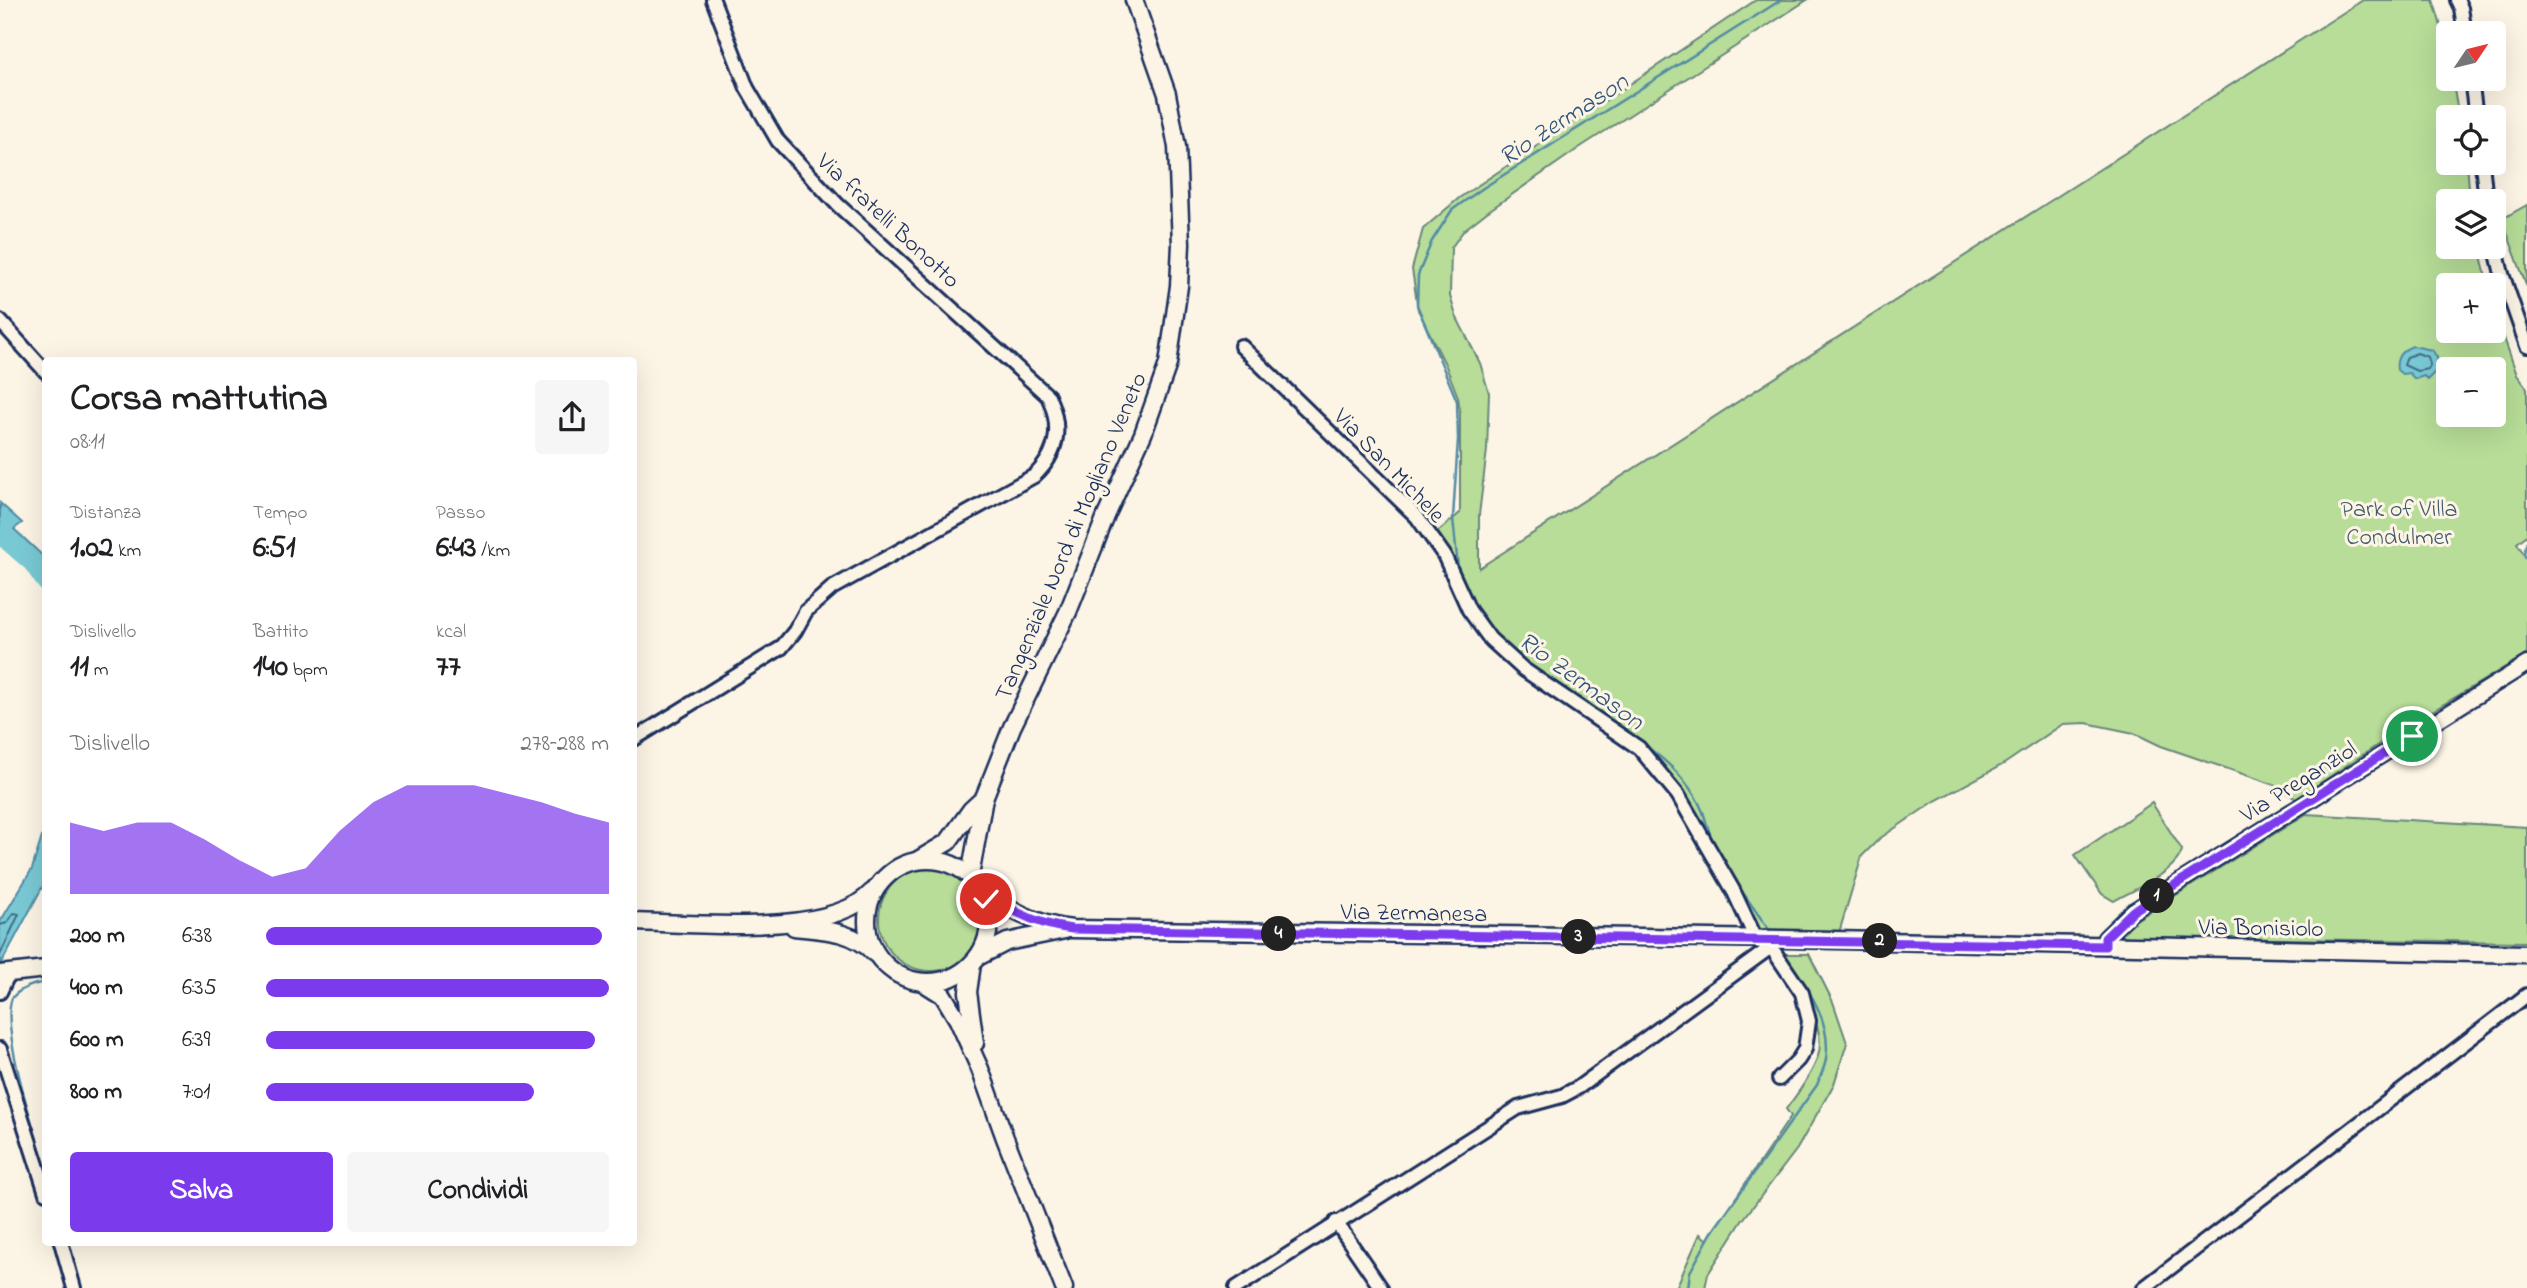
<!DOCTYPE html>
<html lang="it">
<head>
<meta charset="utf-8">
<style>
	:root { --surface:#fff; --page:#f6f6f6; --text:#202124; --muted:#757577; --accent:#7c3aed }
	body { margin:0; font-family:"Indie Flower",sans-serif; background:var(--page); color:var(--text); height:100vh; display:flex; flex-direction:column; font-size:26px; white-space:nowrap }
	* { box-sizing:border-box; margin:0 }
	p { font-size:23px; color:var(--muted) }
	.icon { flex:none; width:38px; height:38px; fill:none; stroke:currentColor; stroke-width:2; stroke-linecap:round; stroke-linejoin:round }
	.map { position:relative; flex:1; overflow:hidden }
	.details { position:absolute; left:42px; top:357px; width:595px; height:889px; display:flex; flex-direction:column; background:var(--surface); border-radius:7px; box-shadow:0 7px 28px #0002 }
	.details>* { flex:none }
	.needle { width:46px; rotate:55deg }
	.tools { position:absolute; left:2436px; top:21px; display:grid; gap:14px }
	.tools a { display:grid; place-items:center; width:70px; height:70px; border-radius:7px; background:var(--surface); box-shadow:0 7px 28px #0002; font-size:35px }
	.pin { position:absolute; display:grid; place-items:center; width:60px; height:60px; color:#fff; margin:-30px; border:4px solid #fff; border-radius:50%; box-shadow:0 2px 7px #0007 }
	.km { position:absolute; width:35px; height:35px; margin:-18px; border-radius:50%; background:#222; color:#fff; font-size:19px; line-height:35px; text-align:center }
	.round { display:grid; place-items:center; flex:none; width:74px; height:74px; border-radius:7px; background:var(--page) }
	.summary { display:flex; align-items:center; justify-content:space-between; height:119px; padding:0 28px }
	h1 { font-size:38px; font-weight:800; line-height:52px }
	.figures { display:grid; grid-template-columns:repeat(3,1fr); gap:10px; height:119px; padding:7px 28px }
	.figures div { display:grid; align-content:center }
	.figures b { font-size:30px; font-weight:800 }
	.figures small { font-size:19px; font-weight:400 }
	.figures p { font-size:19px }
	.chart { height:196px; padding:14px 28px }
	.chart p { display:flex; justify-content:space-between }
	.chart svg { width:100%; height:126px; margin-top:7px; fill:var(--accent); opacity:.7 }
	.primary-button { display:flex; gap:14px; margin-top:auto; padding:14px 28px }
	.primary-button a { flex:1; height:80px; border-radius:7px; background:var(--accent); color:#fff; font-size:28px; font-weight:800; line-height:80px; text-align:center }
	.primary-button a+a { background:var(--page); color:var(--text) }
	ul { padding:0 28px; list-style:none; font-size:23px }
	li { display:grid; grid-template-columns:112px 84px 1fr; align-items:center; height:52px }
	li i { height:18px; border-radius:9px; background:var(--accent) }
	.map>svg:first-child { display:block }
	.green { fill:#b7dd98; stroke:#69867b; stroke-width:2; fill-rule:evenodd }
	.water { fill:#79c9d4; stroke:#538ba5; stroke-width:2 }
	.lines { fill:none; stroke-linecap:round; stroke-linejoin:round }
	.shore { stroke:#416d8d; stroke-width:2 }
	.stream { stroke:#538ba5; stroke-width:2.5 }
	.river { stroke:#79c9d4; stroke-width:18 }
	.minor-casing { stroke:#1b2f5e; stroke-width:18 }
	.tertiary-casing { stroke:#1b2f5e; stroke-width:19 }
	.secondary-casing { stroke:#1b2f5e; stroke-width:21 }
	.minor { stroke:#fcf5e5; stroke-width:12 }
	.tertiary { stroke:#fcf5e5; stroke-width:14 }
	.secondary { stroke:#fcf5e5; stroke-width:16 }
	.route-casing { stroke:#fff; stroke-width:14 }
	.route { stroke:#7c3aed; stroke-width:9 }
	.labels { text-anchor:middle; stroke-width:6; stroke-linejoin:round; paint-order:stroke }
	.street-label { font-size:24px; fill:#1b2f5e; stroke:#fcf5e5 }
	.park-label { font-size:24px; fill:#425a6c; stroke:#fcf5e5 }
	.water-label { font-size:26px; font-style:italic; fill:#32567c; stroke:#fcf5e5 }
</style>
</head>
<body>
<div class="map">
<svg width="2527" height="1288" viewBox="0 0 2527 1288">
	<rect width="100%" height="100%" fill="#fcf5e5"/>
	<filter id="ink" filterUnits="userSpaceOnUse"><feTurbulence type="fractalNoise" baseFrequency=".0143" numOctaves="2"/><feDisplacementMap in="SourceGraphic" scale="14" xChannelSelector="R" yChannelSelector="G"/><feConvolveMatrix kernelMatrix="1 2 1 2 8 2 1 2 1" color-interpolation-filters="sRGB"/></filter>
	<g filter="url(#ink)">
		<!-- green -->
		<g class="green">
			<path d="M 1756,0 L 1807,0 L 1579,148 L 1487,212 L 1464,230 L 1451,248 L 1450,296 L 1456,316 L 1480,363 L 1489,393 L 1487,450 L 1479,515 L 1479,568 L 2363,0 L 2433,0 C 2442,26 2448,51 2448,79 L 2452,79 L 2459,117 L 2448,117 L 2448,163 L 2467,163 L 2470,201 L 2448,201 L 2448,247 L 2479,247 L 2488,285 L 2448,285 L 2448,331 L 2494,331 L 2494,309 L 2517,375 L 2527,388 L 2527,535 L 2517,543 L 2527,559 L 2527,654 L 2399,731 L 2296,799 L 2275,785 L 2161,746 L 2134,733 L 2086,723 L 2063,724 L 2004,764 L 1935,801 L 1879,839 L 1862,856 L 1838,936 L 1762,936 C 1747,905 1729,876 1711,847 C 1690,811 1672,774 1642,744 L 1519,662 L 1482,622 L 1435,534 L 1460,513 L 1460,412 L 1458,397 L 1445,364 L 1418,310 L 1412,269 L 1423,229 L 1459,198 ZM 2448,369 L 2494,369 L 2494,415 L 2448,415 Z"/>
			<path d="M 2527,205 L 2527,287 L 2502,219 Z"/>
			<path d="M 2152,803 L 2182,850 C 2177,872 2133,890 2114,901 L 2102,894 L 2075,855 Z"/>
			<path d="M 2306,814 L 2527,827 L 2527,942 L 2116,937 L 2128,925 Z"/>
			<circle cx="931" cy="919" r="52"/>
			<path d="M 1783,954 L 1809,954 L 1833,1002 L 1847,1043 L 1834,1084 L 1797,1149 L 1742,1221 L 1708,1274 L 1705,1288 L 1676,1288 L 1700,1234 L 1707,1240 L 1791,1116 L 1786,1109 C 1796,1096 1816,1068 1819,1052 C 1825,1023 1796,979 1783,954 Z"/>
		</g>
		<!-- water -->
		<g class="water">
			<path d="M 2413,346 L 2432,350 L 2437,357 L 2436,371 L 2427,380 L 2424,376 L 2415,379 L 2409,373 L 2402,374 L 2397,370 C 2395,357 2401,350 2413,346 Z"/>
			<path d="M 0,503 L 22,523 L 14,529 L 45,558 L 45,582 L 0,537 Z"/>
			<path d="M 45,827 L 45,882 L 0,966 L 0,922 L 32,869 Z"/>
		</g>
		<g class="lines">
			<!-- shore -->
			<g class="shore">
				<path d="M 2417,353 L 2428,357 L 2430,365 L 2428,369 L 2417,371 L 2404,365 L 2407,357 Z"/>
				<path d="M 0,925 L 7,923 L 14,913 L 19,914 L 0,955"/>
			</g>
			<!-- stream -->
			<g class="stream">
				<path d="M 2527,542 L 2524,554 L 2527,560"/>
				<path d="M 1465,586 L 1458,568 L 1453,518 L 1458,439 L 1457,401 L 1417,305 L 1418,275 L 1432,241 L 1452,210 L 1483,188 L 1781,0"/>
				<path d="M 1644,745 C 1669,762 1691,783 1703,812 C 1707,824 1710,837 1716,849"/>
				<path d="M 1733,879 L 1772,934"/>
				<path d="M 46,982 C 34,984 20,988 12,998 C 0,1027 35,1135 46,1169"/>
				<path d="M 68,1242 L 79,1283"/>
				<path d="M 1688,1288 L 1690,1272 L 1712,1232 L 1817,1085 C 1820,1077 1825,1067 1826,1059 C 1833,1016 1800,979 1779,945"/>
			</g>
			<!-- river -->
			<path class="river" d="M 0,535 L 32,563 L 46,583"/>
			<!-- minor casing -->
			<g class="minor-casing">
				<g id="minor">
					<path d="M 2457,0 L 2461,8 L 2465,33"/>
					<path d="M 2471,79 L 2476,117"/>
					<path d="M 2482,163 L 2486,201"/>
					<path d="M 2494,241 L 2502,274 L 2527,346"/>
					<path d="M 0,321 L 46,372"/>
					<path d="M 1241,346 L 1417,517 L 1444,555 L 1469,610 L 1490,639 L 1523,669 L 1639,748 L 1678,795 L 1733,890 L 1756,939 L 1771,947 L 1802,993 L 1809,1021 L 1805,1049 L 1798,1060 L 1779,1079"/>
					<path d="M 634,739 L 781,648 L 795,631 L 806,611 L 832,588 L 1034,476 C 1059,453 1062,426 1048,396 L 838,205 L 778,141 L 747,88 L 713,0"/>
					<path d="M 0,992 L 9,973"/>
					<path d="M 0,1049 L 46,1193"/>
					<path d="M 1336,1222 L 1381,1288"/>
					<path d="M 61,1242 L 74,1288"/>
					<path d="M 1236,1288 L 1518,1108 L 1562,1096 L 1579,1087 L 1771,947"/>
					<path d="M 2144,1288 L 2527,995"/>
				</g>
			</g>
			<!-- tertiary casing -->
			<g class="tertiary-casing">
				<path id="tertiary" d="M 2105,946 L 2105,938 L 2133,911 L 2527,664"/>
			</g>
			<!-- secondary casing -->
			<g class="secondary-casing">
				<g id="secondary">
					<circle cx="928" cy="921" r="61"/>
					<path d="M 918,860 L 948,842 L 971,810 L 984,798"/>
					<path d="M 970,876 L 984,798 L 1012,727 L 1068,612 L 1106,516 L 1143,434 L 1168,364 L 1179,286 L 1181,244 L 1177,147 L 1167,94 L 1134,0"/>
					<path d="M 975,882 C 1001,907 1035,925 1072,929 L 1785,939 L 2527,954"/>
					<path d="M 634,922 C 692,923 830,938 872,892"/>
					<path d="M 794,927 C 823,930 853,930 874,953"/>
					<path d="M 978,957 L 1007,942 L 1065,930"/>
					<path d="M 972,964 L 968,992 L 975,1043"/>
					<path d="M 0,974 L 46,969"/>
					<path d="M 924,983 L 943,995 L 958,1020 L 980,1069 L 1005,1138 L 1064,1288"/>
				</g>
			</g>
			<!-- minor -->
			<use href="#minor" class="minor"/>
			<!-- tertiary -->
			<use href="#tertiary" class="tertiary"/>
			<!-- secondary -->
			<use href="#secondary" class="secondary"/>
		</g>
	</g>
	<g class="lines" filter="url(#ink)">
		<!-- route casing -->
		<g class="route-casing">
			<path id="route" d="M 986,899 L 975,882 C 1001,907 1035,925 1072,929 L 2105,946 L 2105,938 L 2133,911 L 2412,736"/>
		</g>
		<!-- route -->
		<use href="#route" class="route"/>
	</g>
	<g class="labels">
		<!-- street labels -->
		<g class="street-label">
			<text transform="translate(889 220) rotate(43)" y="8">Via fratelli Bonotto</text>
			<text transform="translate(1390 465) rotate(46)" y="8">Via San Michele</text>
			<text transform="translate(1070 536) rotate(-67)" y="8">Tangenziale Nord di Mogliano Veneto</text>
			<text transform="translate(2298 781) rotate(-32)" y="8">Via Preganziol</text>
			<text transform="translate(1414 912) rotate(1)" y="8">Via Zermanesa</text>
			<text transform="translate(2261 927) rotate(1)" y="8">Via Bonisiolo</text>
		</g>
		<!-- park labels -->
		<g class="park-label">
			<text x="2399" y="516">Park of Villa<tspan x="2399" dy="28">Condulmer</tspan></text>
		</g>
		<!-- water labels -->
		<g class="water-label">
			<text transform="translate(1563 118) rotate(-33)" y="9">Rio Zermason</text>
			<text transform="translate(1582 680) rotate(36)" y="9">Rio Zermason</text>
		</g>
	</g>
</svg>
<div class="tools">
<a><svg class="needle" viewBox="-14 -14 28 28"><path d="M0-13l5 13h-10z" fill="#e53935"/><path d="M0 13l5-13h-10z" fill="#757577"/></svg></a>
<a><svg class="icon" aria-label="locate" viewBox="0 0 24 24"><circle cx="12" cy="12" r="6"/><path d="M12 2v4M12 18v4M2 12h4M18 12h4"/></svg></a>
<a><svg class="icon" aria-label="layers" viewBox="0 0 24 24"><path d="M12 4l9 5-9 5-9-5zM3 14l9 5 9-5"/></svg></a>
<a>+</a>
<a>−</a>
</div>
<div class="pin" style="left:2412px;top:736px;background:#1e9e55"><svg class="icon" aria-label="arrive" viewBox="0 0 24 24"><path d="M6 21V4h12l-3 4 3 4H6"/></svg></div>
<div class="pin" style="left:986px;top:899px;background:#d93025"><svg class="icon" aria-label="check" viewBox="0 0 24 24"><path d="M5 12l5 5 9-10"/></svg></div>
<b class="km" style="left:2157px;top:896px">1</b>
<b class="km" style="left:1880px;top:941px">2</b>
<b class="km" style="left:1579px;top:937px">3</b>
<b class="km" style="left:1279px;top:934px">4</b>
<section class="details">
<div class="summary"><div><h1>Corsa mattutina</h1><p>08:11</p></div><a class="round"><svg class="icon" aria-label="share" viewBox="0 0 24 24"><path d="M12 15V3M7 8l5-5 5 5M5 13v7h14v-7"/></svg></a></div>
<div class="figures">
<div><p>Distanza</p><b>1.02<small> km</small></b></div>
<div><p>Tempo</p><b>6:51</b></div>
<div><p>Passo</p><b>6:43<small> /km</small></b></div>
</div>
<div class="figures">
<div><p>Dislivello</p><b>11<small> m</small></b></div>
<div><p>Battito</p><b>140<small> bpm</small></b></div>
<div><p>kcal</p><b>77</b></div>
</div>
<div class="chart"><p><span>Dislivello</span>278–288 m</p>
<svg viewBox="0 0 160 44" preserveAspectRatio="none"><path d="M0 44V19L10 22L20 19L30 19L40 25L50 32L60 38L70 35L80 22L90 12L100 6L110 6L120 6L130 9L140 12L150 16L160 19V44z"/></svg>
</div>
<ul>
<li><b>200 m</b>6:38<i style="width:98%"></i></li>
<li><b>400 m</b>6:35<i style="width:100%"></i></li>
<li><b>600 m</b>6:39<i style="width:96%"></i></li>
<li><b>800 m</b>7:01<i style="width:78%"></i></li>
</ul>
<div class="primary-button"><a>Salva</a><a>Condividi</a></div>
</section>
</div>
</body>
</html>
